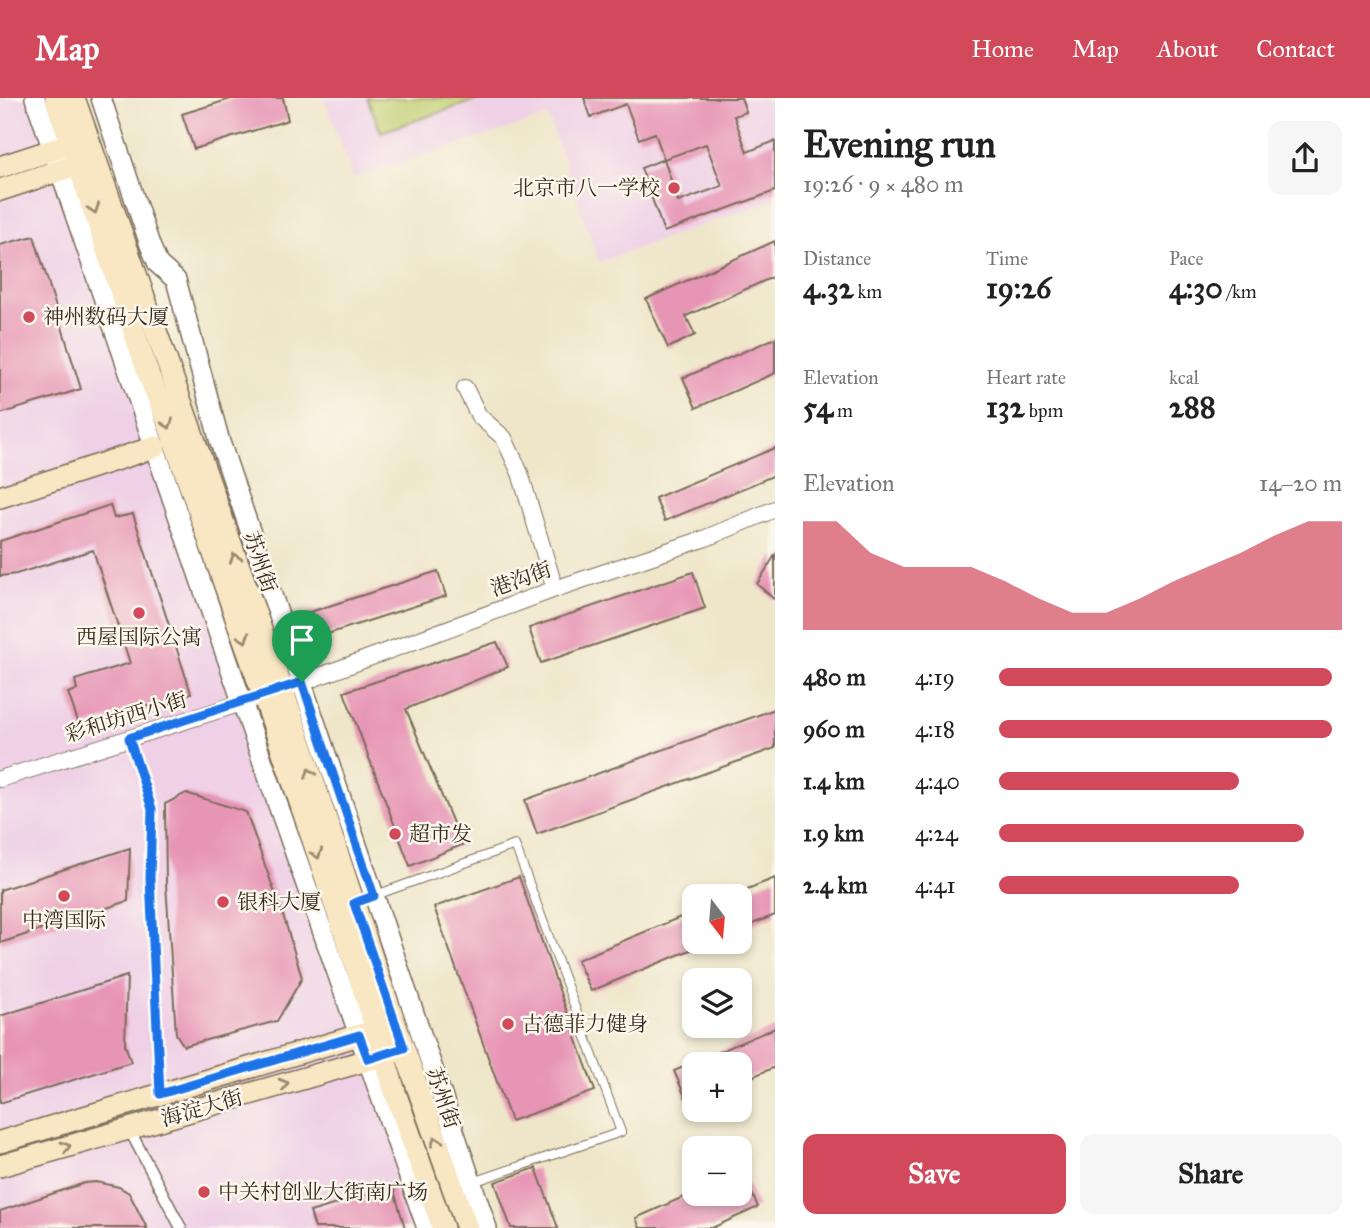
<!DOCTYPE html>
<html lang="en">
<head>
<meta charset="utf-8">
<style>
	:root { --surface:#fff; --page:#f6f6f6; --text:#222; --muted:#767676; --accent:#d1495b }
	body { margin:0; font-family:"IM FELL Great Primer","Noto Serif SC",serif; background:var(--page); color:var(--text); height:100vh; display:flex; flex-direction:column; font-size:26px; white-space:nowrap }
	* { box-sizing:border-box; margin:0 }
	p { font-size:23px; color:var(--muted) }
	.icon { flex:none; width:38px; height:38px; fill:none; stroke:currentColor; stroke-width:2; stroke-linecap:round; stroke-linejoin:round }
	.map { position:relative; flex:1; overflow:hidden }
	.sheet { display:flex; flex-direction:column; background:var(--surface); width:595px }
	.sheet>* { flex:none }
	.needle { width:46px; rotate:164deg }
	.controls { position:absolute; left:682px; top:786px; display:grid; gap:14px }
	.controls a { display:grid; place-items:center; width:70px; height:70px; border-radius:14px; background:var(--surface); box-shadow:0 4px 10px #0003; font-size:35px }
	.pin { position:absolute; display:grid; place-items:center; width:60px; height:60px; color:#fff; margin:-72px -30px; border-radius:50% 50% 50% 0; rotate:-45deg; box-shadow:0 0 7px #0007 }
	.pin .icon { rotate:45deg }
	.round { display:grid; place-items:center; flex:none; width:74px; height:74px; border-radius:14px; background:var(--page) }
	.head { display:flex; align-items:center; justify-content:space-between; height:119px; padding:0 28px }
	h1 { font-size:38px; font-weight:800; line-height:52px }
	.metrics { display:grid; grid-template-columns:repeat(3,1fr); gap:10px; height:119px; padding:7px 28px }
	.metrics div { display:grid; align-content:center }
	.metrics b { font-size:30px; font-weight:800 }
	.metrics small { font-size:19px; font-weight:400 }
	.metrics p { font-size:19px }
	.chart { height:196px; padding:14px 28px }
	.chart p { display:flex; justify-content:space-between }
	.chart svg { width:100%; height:126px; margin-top:7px; fill:var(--accent); opacity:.7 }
	.button { display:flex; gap:14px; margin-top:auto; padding:14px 28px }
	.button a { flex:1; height:80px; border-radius:14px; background:var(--accent); color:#fff; font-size:28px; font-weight:800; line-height:80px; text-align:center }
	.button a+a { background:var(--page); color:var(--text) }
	ul { padding:0 28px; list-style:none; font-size:23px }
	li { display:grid; grid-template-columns:112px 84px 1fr; align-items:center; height:52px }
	li i { height:18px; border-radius:9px; background:var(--accent) }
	header { display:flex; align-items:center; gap:42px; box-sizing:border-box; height:98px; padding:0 35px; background:var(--accent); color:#fff }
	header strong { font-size:33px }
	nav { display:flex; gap:38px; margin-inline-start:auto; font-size:24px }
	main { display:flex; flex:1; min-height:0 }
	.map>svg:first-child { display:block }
	.built { fill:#efd0e6 }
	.green { fill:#c1cf71; stroke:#7e7c48; stroke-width:2 }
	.building { fill:#e795b5; fill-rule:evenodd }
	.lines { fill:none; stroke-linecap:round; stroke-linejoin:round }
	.service-casing { stroke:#7a6c5a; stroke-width:10 }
	.pedestrian-casing { stroke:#7a6c5a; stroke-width:13 }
	.minor-casing { stroke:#7a6c5a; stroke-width:18 }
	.tertiary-casing { stroke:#7a6c5a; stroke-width:22 }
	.secondary-casing { stroke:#7a6c5a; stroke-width:24 }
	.service { stroke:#fff; stroke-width:8 }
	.pedestrian { stroke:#fff; stroke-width:10 }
	.minor { stroke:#fff; stroke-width:16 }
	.tertiary { stroke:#fff; stroke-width:19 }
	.secondary { stroke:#f9e7c3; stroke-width:21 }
	.oneway { stroke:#9a8870 }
	.route-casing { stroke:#fff; stroke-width:14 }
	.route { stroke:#1a73e8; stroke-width:9 }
	.poi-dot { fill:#d1495b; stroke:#fbf7ec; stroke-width:2.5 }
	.labels { text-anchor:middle; stroke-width:5; stroke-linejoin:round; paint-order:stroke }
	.poi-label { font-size:21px; fill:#3b2a1e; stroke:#fbf7ec; text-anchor:start }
	.street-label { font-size:21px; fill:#3b2a1e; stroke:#fbf7ec }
</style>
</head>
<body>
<header>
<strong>Map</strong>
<nav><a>Home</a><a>Map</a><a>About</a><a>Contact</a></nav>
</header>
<main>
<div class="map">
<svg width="775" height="1130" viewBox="0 0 775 1130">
	<rect width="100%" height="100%" fill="#fbf7ec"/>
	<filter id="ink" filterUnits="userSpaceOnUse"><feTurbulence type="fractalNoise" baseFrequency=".0143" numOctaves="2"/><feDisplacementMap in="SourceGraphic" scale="14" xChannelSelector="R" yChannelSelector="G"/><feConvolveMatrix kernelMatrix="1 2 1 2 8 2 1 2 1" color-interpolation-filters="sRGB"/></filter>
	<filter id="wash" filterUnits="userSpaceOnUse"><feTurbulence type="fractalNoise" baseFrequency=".00686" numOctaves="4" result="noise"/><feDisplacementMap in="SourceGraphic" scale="28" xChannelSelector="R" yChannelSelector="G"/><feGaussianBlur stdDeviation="1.57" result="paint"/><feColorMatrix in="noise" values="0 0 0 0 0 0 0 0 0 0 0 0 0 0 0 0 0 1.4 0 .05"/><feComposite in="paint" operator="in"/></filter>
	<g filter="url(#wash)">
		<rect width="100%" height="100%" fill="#efe6c9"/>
		<!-- built -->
		<g class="built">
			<path d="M 0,0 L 56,0 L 443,1130 L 0,1130 Z"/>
			<path d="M 324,0 L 766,0 L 775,22 L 775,101 L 599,164 L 548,18 L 353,80 Z"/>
		</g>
		<!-- green -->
		<path class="green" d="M 367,0 L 483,0 L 381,34 Z"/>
		<g id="blocks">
			<!-- building -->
			<g class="building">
				<path d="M 234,0 L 283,0 L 288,22 L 194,51 L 182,16 Z"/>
				<path d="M 584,0 L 741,0 L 746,14 L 734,18 L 747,54 L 775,43 L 775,93 L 664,134 L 641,70 L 664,61 L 655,35 L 639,41 L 626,6 L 591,19 ZM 706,46 L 722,88 L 678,104 L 664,61 Z"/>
				<path d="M 34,138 L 81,291 L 0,316 L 0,147 Z"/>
				<path d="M 775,143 L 775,178 L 686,218 L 695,237 L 668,250 L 646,201 Z"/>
				<path d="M 775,240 L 775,275 L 696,310 L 683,280 Z"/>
				<path d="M 775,350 L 775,377 L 665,423 L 655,400 Z"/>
				<path d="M 110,407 L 114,420 L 133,416 L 191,595 L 80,629 L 68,595 L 77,592 L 75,582 L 130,565 L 93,452 L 16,476 L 0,478 L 0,443 Z"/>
				<path d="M 775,457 L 775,502 L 757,486 Z"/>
				<path d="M 438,473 L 446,498 L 315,540 L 307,515 Z"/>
				<path d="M 693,474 L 705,510 L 541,565 L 529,530 Z"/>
				<path d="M 497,544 L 508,569 L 406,611 L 462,747 L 410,768 L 344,594 Z"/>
				<path d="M 775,611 L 775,650 L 537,736 L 525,702 Z"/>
				<path d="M 186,695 L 246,714 L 285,823 L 302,880 L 277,923 L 184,948 L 176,936 L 166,786 L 165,706 Z"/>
				<path d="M 130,750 L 128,803 L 0,845 L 0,792 Z"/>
				<path d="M 519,779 L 595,993 L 511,1023 L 434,809 Z"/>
				<path d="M 775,780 L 775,817 L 740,831 L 740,794 Z"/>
				<path d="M 695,813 L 695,850 L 591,893 L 577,862 Z"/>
				<path d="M 127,878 L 125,946 L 131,964 L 0,1005 L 0,918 Z"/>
				<path d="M 775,930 L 775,969 L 740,984 L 740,966 L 695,966 L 695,1021 L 674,973 Z"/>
				<path d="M 740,1069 L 758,1109 L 712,1130 L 640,1130 L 636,1120 L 690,1096 L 740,1096 Z"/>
				<path d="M 536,1070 L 558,1130 L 511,1130 L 495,1084 Z"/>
				<path d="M 96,1084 L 119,1089 L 129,1095 L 147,1130 L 0,1130 L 0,1113 L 85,1085 Z"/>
				<path d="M 393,1089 L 405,1130 L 315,1130 L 310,1114 Z"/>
			</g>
		</g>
	</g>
	<g filter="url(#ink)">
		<use href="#blocks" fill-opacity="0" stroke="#7a6c5a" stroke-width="2"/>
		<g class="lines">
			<!-- service casing -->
			<g class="service-casing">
				<g id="service">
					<path d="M 129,640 L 152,711 L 150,780 L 160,993"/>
					<path d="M 376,797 L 515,747 L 621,1034 L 473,1084"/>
				</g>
			</g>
			<!-- pedestrian casing -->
			<g class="pedestrian-casing">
				<path id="pedestrian" d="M 129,1031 L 181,1130"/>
			</g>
			<!-- minor casing -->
			<g class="minor-casing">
				<g id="minor">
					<path d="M 465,290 L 479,318 L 504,340 L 520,375 L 555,491"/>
					<path d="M 293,588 L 555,491 L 706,440 L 775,411"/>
					<path d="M 0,681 L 251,602"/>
				</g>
			</g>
			<!-- tertiary casing -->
			<g class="tertiary-casing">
				<g id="tertiary">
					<path d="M 35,0 L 253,636 L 427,1130"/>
					<path d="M 101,0 L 150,147 L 158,166 L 176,182 L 220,344 L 487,1130"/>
				</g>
			</g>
			<!-- secondary casing -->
			<g class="secondary-casing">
				<g id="secondary">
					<path d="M 56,0 L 149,278 L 167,322 L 274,628 L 360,880 L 396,997 L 443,1130"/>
					<path d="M 74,0 L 293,622 L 376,871 L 467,1130"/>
					<path d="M 0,69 L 83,42"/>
					<path d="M 0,92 L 91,62"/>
					<path d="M 0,399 L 155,349"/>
					<path d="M 0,1044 L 376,932"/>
					<path d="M 0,1068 L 395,954"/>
				</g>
			</g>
			<!-- service -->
			<use href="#service" class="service"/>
			<!-- pedestrian -->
			<use href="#pedestrian" class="pedestrian"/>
			<!-- minor -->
			<use href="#minor" class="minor"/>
			<!-- tertiary -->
			<use href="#tertiary" class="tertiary"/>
			<!-- secondary -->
			<use href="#secondary" class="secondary"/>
		</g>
		<!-- one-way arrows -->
		<defs><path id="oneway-chevron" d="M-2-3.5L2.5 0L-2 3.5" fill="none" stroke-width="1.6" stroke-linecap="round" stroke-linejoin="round" transform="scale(1.75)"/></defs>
		<g class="oneway">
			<use href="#oneway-chevron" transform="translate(94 111) rotate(71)"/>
			<use href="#oneway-chevron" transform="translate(168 326) rotate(70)"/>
			<use href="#oneway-chevron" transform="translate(235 460) rotate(-109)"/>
			<use href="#oneway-chevron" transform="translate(244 540) rotate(71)"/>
			<use href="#oneway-chevron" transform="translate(310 675) rotate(-109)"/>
			<use href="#oneway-chevron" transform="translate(317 756) rotate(71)"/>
			<use href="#oneway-chevron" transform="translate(284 986) rotate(-16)"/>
			<use href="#oneway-chevron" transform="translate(436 1043) rotate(-110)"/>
			<use href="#oneway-chevron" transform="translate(66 1049) rotate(-16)"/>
		</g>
	</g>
	<g class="lines" filter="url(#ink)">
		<!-- route casing -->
		<g class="route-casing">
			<path id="route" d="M 302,584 L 374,798 L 354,805 L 404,950 L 368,961 L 359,937 L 160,996 L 150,780 L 152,711 L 129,640 Z"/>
		</g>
		<!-- route -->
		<use href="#route" class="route"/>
	</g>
	<!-- markers -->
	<g class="poi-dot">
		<circle cx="674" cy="90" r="7"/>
		<circle cx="29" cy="219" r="7"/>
		<circle cx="139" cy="515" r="7"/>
		<circle cx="395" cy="736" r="7"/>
		<circle cx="64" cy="798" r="7"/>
		<circle cx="223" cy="804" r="7"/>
		<circle cx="508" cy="926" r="7"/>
		<circle cx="204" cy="1094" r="7"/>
	</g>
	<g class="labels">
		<!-- poi labels -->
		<g class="poi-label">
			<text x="660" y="97" text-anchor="end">北京市八一学校</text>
			<text x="43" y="226">神州数码大厦</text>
			<text x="139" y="546" text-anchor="middle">西屋国际公寓</text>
			<text x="409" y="743">超市发</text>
			<text x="237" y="811">银科大厦</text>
			<text x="64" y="829" text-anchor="middle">中湾国际</text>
			<text x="522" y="933">古德菲力健身</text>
			<text x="218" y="1101">中关村创业大街南广场</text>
		</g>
		<!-- street labels -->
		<g class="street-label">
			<text transform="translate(260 464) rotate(71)" y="7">苏州街</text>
			<text transform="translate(521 481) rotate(-20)" y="7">港沟街</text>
			<text transform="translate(126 619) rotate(-17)" y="7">彩和坊西小街</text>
			<text transform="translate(443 1000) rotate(71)" y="7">苏州街</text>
			<text transform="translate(202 1010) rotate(-16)" y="7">海淀大街</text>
		</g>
	</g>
</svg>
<div class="controls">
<a><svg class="needle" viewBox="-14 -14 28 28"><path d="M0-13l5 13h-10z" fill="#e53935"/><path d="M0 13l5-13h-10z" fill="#767676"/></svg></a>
<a><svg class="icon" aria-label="layers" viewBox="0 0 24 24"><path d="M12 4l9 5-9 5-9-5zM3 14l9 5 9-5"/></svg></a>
<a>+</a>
<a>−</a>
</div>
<div class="pin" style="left:302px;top:584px;background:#1e9e55"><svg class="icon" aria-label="arrive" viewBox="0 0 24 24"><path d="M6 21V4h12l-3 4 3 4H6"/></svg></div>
</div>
<section class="sheet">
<div class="head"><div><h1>Evening run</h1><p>19:26 · 9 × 480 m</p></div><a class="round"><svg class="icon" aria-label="share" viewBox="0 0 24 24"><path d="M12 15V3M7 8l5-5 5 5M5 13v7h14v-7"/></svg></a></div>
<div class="metrics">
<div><p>Distance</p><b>4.32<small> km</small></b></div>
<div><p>Time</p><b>19:26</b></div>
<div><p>Pace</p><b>4:30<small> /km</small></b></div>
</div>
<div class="metrics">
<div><p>Elevation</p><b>54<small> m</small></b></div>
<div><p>Heart rate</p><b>132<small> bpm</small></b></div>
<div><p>kcal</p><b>288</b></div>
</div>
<div class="chart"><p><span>Elevation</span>14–20 m</p>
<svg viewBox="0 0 160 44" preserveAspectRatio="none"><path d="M0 44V6L10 6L20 17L30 22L40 22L50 22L60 27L70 33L80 38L90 38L100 33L110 27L120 22L130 17L140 11L150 6L160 6V44z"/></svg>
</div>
<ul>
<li><b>480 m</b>4:19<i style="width:97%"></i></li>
<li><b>960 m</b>4:18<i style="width:97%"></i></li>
<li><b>1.4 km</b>4:40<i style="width:70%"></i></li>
<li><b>1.9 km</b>4:24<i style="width:89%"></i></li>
<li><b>2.4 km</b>4:41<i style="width:70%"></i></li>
</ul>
<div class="button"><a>Save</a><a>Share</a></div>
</section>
</main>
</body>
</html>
